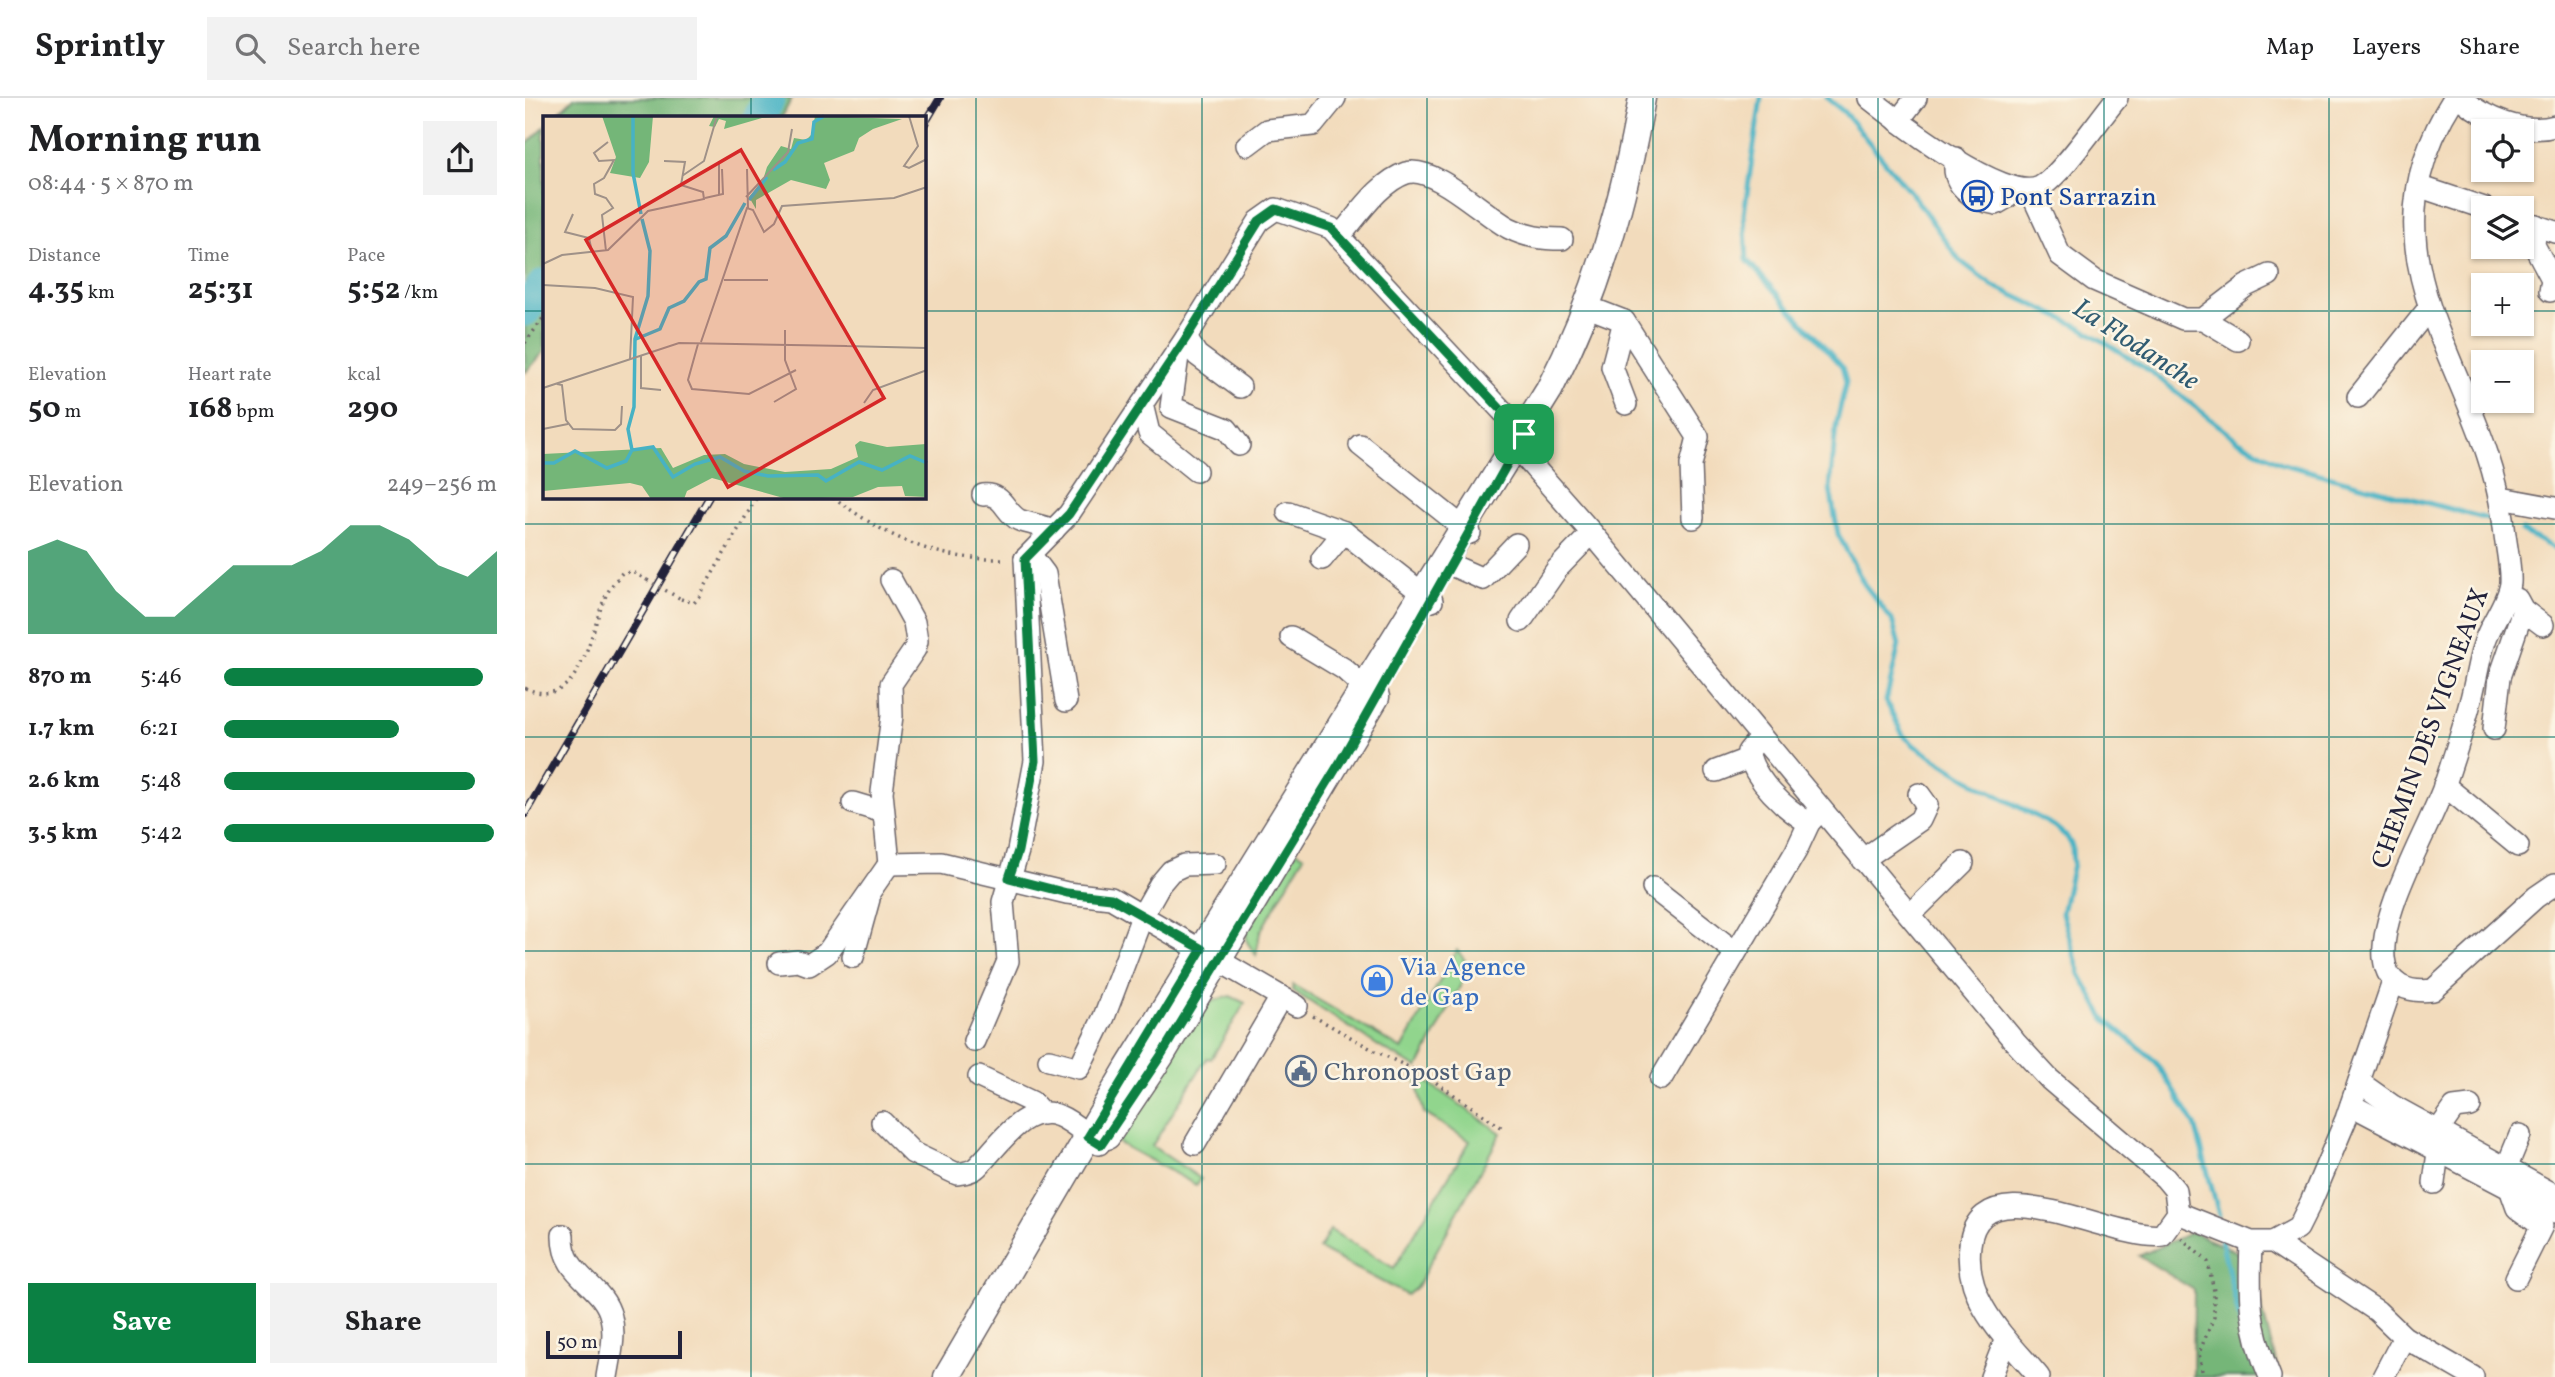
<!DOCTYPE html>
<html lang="en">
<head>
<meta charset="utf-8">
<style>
	:root { --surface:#fff; --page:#f2f2f2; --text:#202124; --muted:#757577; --line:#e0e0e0; --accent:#0b8043 }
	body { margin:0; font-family:Vollkorn,serif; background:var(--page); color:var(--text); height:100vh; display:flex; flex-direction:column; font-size:26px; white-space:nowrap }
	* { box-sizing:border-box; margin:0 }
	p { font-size:23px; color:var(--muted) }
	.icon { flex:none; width:38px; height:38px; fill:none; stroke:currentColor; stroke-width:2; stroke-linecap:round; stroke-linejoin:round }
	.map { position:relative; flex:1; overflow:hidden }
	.details { display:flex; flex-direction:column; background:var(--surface); width:525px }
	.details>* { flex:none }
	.tools { position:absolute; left:1946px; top:21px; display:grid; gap:14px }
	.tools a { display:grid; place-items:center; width:63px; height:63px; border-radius:0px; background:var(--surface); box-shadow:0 2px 5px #0004; font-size:35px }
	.scale { position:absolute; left:21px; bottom:18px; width:136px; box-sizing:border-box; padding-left:7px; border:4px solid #22223b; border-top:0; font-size:19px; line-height:24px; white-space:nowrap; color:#22223b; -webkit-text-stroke:5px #fcf5e5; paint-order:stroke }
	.pin { position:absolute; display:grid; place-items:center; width:60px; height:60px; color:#fff; margin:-30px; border-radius:14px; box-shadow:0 4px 10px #0006 }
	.round { display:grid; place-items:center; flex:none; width:74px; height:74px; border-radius:0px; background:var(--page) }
	.headline { display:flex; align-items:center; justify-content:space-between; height:119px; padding:0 28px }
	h1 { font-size:38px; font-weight:700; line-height:52px }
	.figures { display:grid; grid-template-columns:repeat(3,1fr); gap:10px; height:119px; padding:7px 28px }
	.figures div { display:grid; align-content:center }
	.figures b { font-size:30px; font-weight:700 }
	.figures small { font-size:19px; font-weight:400 }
	.figures p { font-size:19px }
	.chart { height:196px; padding:14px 28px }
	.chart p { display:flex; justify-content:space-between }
	.chart svg { width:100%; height:126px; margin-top:7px; fill:var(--accent); opacity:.7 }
	.action { display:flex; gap:14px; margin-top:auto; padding:14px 28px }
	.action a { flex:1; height:80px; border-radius:0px; background:var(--accent); color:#fff; font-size:28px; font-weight:700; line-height:80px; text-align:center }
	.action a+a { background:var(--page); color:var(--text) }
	ul { padding:0 28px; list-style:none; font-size:23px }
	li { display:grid; grid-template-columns:112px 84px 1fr; align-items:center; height:52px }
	li i { height:18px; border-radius:9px; background:var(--accent) }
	header { display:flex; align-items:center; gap:42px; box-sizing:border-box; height:98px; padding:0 35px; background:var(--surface); border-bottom:2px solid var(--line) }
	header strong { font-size:33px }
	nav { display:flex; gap:38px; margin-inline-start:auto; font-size:24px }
	.search { width:490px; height:63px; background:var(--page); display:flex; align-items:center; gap:18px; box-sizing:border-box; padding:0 24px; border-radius:0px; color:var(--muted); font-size:26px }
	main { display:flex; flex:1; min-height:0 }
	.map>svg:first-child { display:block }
	.green { fill:#91d58d; stroke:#5a7c64; stroke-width:2 }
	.forest { fill:#74b678; stroke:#4b6c5a; stroke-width:2 }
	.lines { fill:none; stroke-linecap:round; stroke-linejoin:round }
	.stream { stroke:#47b2c4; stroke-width:5 }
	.river { stroke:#47b2c4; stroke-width:33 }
	.minor-casing { stroke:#6b6368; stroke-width:24 }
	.major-casing { stroke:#6b6368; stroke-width:29 }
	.path { stroke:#6b6368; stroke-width:3.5; stroke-dasharray:2 5; stroke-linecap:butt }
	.minor { stroke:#fff; stroke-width:21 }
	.major { stroke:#fff; stroke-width:26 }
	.rail-casing { stroke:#22223b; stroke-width:8 }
	.rail { stroke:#fcf5e5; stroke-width:5; stroke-dasharray:16; stroke-linecap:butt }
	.path-bridge { stroke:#6b6368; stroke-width:3.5; stroke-dasharray:2 5; stroke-linecap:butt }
	.route-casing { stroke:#fff; stroke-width:14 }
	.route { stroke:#0b8043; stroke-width:9 }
	.grid { fill:none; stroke:#0f766e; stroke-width:2; stroke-opacity:0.55 }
	.labels { text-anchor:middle; stroke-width:5; stroke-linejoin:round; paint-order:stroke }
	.transit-label { font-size:26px; fill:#164399; stroke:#fcf5e5; text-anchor:start }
	.street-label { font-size:26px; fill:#22223b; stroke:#fcf5e5 }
	.shop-label { font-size:26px; fill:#366cbe; stroke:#fcf5e5; text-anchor:start }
	.service-label { font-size:26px; fill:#4e5e75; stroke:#fcf5e5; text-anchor:start }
	.water-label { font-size:28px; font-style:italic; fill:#315c72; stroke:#fcf5e5 }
	.inset-river { fill:none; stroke:#47b2c4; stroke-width:3.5 }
	.inset-road { fill:none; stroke:#9f9188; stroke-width:2 }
	.view { fill:#d62828; fill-opacity:0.15; stroke:#d62828; stroke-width:3.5 }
	.inset-edge { fill:none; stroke:#22223b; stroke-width:3.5 }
</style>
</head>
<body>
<header>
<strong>Sprintly</strong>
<div class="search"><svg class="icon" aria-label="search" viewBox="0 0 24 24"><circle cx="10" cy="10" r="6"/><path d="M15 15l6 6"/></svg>Search here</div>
<nav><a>Map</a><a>Layers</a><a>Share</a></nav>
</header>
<main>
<section class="details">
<div class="headline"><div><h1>Morning run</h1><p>08:44 · 5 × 870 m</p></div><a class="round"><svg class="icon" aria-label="share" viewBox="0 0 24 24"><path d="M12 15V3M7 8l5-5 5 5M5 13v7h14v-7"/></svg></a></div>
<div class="figures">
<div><p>Distance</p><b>4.35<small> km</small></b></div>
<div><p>Time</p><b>25:31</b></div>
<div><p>Pace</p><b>5:52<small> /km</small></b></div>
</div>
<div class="figures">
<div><p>Elevation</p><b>50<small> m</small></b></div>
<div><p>Heart rate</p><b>168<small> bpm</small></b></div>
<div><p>kcal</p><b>290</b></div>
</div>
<div class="chart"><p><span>Elevation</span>249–256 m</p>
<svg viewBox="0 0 160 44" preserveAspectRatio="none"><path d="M0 44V15L10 11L20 15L30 29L40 38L50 38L60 29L70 20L80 20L90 20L100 15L110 6L120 6L130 11L140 20L150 24L160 15V44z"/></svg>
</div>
<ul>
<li><b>870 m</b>5:46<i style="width:95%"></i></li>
<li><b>1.7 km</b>6:21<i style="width:64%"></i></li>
<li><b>2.6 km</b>5:48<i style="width:92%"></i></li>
<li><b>3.5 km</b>5:42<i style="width:99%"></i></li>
</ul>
<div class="action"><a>Save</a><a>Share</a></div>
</section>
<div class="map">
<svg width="2030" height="1279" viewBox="0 0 2030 1279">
	<rect width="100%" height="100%" fill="#fcf5e5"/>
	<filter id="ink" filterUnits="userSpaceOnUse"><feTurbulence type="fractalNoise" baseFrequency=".0143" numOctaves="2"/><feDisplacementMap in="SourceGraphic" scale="14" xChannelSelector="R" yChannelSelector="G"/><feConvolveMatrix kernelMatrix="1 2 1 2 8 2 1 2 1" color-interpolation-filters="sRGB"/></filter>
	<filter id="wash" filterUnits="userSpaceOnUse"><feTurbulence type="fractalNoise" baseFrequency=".00686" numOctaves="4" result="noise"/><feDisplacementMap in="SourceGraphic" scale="28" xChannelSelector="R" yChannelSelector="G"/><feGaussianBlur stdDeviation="1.57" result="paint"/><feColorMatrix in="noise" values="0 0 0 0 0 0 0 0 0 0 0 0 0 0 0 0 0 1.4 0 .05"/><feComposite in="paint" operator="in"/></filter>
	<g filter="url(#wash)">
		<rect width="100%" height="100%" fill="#f2dbbc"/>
		<!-- green -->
		<g class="green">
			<path d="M 771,753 L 779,758 L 735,834 L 731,857 L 722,844 L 721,833 Z"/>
			<path d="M 932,852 L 945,869 L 893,970 L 858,951 L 767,892 L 768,887 L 877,951 Z"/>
			<path d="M 705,898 L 720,905 L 686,961 L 682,960 L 627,1048 L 676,1081 L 671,1087 L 590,1043 L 674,913 L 688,903 Z"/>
			<path d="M 889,975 L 976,1035 L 891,1190 L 882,1197 L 794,1151 L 805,1132 L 869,1170 L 945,1043 L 899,1015 Z"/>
		</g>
		<!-- forest -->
		<g class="forest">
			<path d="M 49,0 L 267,0 L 257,19 L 29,19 Z"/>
			<path d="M 19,29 L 19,254 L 0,275 L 0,48 Z"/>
			<path d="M 1667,1134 L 1714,1155 L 1736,1207 L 1755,1279 L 1668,1279 L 1669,1192 L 1614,1158 Z"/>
		</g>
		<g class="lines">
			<!-- stream -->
			<g class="stream">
				<path d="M 1236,0 L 1219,116 L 1222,162 L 1317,269 L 1321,284 L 1311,328 L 1305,391 L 1313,436 L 1339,486 L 1367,522 L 1374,547 L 1361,603 L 1378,637 L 1390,648 L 1446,683 L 1529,728 L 1542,739 L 1547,748 L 1548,766 L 1537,815 L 1555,876 L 1579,920 L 1631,964 L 1659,1009 L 1670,1027 L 1694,1117"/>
				<path d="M 1302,0 L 1319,14 L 1391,101 L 1434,162 L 1467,187 L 1557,230 L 1625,273 L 1712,342 L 1758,366 L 1966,422"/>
				<path d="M 1997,433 L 2030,451"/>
				<path d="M 1696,1141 L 1720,1245 L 1729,1267"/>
			</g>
			<!-- river -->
			<g class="river">
				<path d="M 235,19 L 244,0"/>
				<path d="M 0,212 L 19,187"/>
			</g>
		</g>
	</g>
	<g filter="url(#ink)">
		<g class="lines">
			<!-- minor casing -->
			<g class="minor-casing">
				<g id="minor">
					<path d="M 1344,0 C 1373,23 1479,106 1515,89 C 1535,79 1575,20 1592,0"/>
					<path d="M 1929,0 C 1822,168 1965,275 1980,437 C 1982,452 1986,470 1985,485 C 1983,504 1966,524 1960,543 C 1953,563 1951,584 1945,605 C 1938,632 1929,659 1920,686 C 1903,733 1855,812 1859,860 C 1862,888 1883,895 1908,892 L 2011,799 L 2030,786"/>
					<path d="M 1935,0 C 1959,20 1999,37 2030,28"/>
					<path d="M 1373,23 L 1391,0"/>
					<path d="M 722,47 L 742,32 L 788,27 L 810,0"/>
					<path d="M 1431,60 C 1425,86 1446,102 1471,106 L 1483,99 L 1488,90"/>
					<path d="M 1893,88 L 1959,110"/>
					<path d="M 1505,92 L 1535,157 L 1569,182 L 1658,221 L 1678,221 L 1713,242"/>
					<path d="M 1997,123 L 2030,134"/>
					<path d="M 2011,127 L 2009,147 L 2027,181 L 2025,193"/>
					<path d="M 814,139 C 832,119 854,84 881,75 C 908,66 959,117 984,130 C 1002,139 1017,141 1037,141"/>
					<path d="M 1063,209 L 1099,223 L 1173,339 L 1166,367 L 1168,420"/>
					<path d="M 1678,221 L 1721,188 L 1744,177"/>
					<path d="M 1099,223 L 1087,269 L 1101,306"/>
					<path d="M 661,240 L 672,257 L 715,289"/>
					<path d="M 653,258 L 646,309 L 702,331 L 714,347"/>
					<path d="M 1833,299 L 1904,210"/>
					<path d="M 617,306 L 624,335 L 671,373"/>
					<path d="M 835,347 L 945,435"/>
					<path d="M 991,349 L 1067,435 L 1490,944 L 1524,981 L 1640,1080 L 1650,1092 L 1653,1115 L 1637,1137 C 1589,1144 1454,1063 1445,1147 C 1438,1203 1481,1240 1514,1279"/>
					<path d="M 458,397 C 479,395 479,414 494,422 C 505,426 518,428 529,432"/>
					<path d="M 1976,400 L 2030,410"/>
					<path d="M 763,414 L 819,434 L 907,503"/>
					<path d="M 500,461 L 511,464 L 520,476 L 541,603"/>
					<path d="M 797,461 L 819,434"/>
					<path d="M 917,463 L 958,481 L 991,446"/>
					<path d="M 366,482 L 389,524 L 392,543 L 390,551 L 366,586 L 367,618 L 357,694 L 364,766 L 416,765 L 542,795 L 586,800 L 772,908"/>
					<path d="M 1992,501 L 1998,512 L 2018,527"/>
					<path d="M 996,523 L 1032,471 L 1067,435"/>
					<path d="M 766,539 L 819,571 L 849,598"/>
					<path d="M 1969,631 L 1975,579 L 1998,512"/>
					<path d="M 1234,640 L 1223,654 C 1230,683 1259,710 1284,725"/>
					<path d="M 1191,673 L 1225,660"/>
					<path d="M 1919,687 L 1993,748"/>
					<path d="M 328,705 L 358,714"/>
					<path d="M 1337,762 L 1395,722 L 1402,707 L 1394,696"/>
					<path d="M 1128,790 L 1210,854"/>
					<path d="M 1385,817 L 1438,765"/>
					<path d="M 328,859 L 344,801"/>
					<path d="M 254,865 L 273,863 L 284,867 L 302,855 L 364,766"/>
					<path d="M 449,943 L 483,863 L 478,804 L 493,753 L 510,663 L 500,461 L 544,416 L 661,240 L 734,123 L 751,111 L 806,130 L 999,336"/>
					<path d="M 524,962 L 554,970 L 579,919 L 618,816 L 635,786 L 646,773 L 659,767 L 690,766"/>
					<path d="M 454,979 L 507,1004 L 518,1016"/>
					<path d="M 1136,981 L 1271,753 L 1284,725 L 1295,713"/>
					<path d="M 1834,984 L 1868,1008 L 2030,1097"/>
					<path d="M 1826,1007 L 2030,1114"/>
					<path d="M 357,1024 L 388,1055 L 432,1076 C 438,1075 447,1074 452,1069 C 472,1051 499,1003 534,1018 C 549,1024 561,1037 574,1046"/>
					<path d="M 1913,1033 L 1929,1010 L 1945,1008"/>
					<path d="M 670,1046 L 756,899"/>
					<path d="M 1981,1071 L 1995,1037"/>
					<path d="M 1909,1085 L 1913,1054"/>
					<path d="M 1987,1096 L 1992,1110 L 2017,1128 L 1991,1180"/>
					<path d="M 1653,1115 L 1726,1144 L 1748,1144 L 1852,1213 L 1879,1239 L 1948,1279"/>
					<path d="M 38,1137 C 37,1179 78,1185 86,1219 C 91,1238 85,1260 82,1279"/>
					<path d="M 1726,1144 C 1724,1198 1723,1228 1745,1279"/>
					<path d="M 1748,1144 L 1773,1130 L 1786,1104 L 1821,1021 L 1868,884"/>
					<path d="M 1466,1279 L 1480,1243"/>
					<path d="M 1858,1279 L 1879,1239"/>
				</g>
			</g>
			<!-- major casing -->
			<g class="major-casing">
				<g id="major">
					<path d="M 582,1038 L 635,959 L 851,599"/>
					<path d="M 422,1279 L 603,970 L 1024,292 C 1072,199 1099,103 1117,0"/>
				</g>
			</g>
			<!-- path -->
			<g class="path">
				<path d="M 0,245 L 19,219"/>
				<path d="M 308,399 C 363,440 410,463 481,461"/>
				<path d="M 156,501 L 169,505 L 174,499 L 232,399"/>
				<path d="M 0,590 C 56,615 64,536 79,502 C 83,492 90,483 97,475 L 108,474 L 122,482"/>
				<path d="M 788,918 L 850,953 L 900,977 L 979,1031"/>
				<path d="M 1656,1140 L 1683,1164 L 1689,1193 L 1689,1219 L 1674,1255 L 1678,1279"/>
			</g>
			<!-- minor -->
			<use href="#minor" class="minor"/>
			<!-- major -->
			<use href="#major" class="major"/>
			<!-- rail casing -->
			<g class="rail-casing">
				<g id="rail">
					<path d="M 399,27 L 415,0"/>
					<path d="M 0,716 L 184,399"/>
				</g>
			</g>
			<!-- rail -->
			<use href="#rail" class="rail"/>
			<!-- path-bridge -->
			<path class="path-bridge" d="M 122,482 L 156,501"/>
		</g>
	</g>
	<g class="lines" filter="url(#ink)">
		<!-- route casing -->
		<g class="route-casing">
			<path id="route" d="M 751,111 L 806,130 L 999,336 L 815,664 L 635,959 L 576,1047 L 563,1039 L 677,851 L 586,800 L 542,795 L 484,780 L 493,753 L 510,663 L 500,461 L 544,416 L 661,240 L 734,123 Z"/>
		</g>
		<!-- route -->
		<use href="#route" class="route"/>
	</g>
	<!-- grid -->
	<path class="grid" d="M 226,0 L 226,19M 451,0 L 451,1279M 677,0 L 677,1279M 902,0 L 902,1279M 1128,0 L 1128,1279M 1353,0 L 1353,1279M 1579,0 L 1579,1279M 1804,0 L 1804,1279M 0,213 L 19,213M 399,213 L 1958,213M 1997,213 L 2030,213M 226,399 L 226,1279M 0,426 L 2030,426M 0,639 L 2030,639M 0,853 L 2030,853M 0,1066 L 2030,1066"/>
	<!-- icons -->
	<defs>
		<g id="bus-ring" transform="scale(1.575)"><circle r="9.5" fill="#fcf5e5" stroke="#1a4fb4" stroke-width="1.5"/><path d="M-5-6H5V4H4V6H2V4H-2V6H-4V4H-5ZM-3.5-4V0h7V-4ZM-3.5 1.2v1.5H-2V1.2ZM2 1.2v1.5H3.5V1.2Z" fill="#1a4fb4"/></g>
		<g id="shop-ring" transform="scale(1.575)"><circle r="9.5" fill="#fcf5e5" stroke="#3f7fe0" stroke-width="1.5"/><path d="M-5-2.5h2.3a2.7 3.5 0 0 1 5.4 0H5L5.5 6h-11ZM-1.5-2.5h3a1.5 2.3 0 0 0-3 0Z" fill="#3f7fe0"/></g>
		<g id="civic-ring" transform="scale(1.575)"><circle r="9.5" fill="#fcf5e5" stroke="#5c6f8a" stroke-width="1.5"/><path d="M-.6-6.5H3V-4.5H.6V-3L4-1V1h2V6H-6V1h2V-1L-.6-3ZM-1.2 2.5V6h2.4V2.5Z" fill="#5c6f8a"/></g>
	</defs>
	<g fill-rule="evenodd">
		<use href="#bus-ring" x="1452" y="98"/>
		<use href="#shop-ring" x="852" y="883"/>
		<use href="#civic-ring" x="776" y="973"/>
	</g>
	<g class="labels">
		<!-- transit labels -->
		<g class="transit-label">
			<text x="1475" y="107">Pont Sarrazin</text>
		</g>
		<!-- street labels -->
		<g class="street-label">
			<text transform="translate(1904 630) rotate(-70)" y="9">CHEMIN DES VIGNEAUX</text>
		</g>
		<!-- shop labels -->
		<g class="shop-label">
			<text x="875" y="877">Via Agence<tspan x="875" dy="30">de Gap</tspan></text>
		</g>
		<!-- service labels -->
		<g class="service-label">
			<text x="799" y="982">Chronopost Gap</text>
		</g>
		<!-- water labels -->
		<g class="water-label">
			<text transform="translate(1612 245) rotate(33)" y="10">La Flodanche</text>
		</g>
	</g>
	<!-- overview -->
	<g transform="translate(18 18)">
		<rect width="383" height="383" fill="#f2dbbc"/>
		<path d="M 59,0 L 110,0 L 106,46 L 97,62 L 67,57 L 73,41 ZM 171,0 L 258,0 L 219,2 L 181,13 L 183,5 L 176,3 L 172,11 L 166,10 ZM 272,0 L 359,3 L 330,13 L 316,22 L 311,35 L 281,47 L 287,64 L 283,73 L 248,64 L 213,84 L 213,93 L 206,81 L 219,67 L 224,51 L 238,30 L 248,33 L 251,22 L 263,24 L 269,18 ZM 317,325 L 344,331 L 383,328 L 383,381 L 362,380 L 359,370 L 335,371 L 310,381 L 244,383 L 169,362 L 144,375 L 141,383 L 108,383 L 99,370 L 87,367 L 0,375 L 0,338 L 118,332 L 130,352 L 161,339 L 182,338 L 201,348 L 242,356 L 288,353 L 315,341 L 312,329 Z" fill="#74b678"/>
		<path class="inset-river" d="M 90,0 L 90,57 L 98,98M 230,54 L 242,46 L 255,27 L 269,23 L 271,6 L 281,0M 206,84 L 224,61M 93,223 L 117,213 L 126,192 L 141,185 L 156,166 L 163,163 L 167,132 L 183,120 L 202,87M 89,334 L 85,313 L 91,291 L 92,223 L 105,180 L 107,135 L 99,103M 0,347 L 11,347 L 32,335 L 64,352 L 83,345 L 89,334 L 110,331 L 130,361 L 152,348 L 177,341 L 201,355 L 225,360 L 275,359 L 283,365 L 316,346 L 339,354 L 367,340 L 384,347"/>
		<path class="inset-road" d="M 366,0 L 375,30 L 361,50 L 366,52 L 384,43M 176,45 L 176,79M 204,53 L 205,92M 139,60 L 161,45 L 174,0M 203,81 L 245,36 L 249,13M 162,82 L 180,78 L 179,53M 30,98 L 22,116 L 46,122 L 49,136M 63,135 L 59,99 L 70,92 L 63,82 L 52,78 L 51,68 L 61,62 L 71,44 L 56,45 L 51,37 L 65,26M 0,148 L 19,139 L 65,134 L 105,95 L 161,83 L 160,76 L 138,69 L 142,46 L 121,45M 181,164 L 225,164M 0,169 L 52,172 L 90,181 L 87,243M 158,226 L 204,92 L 210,94 L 221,116 L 231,108 L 239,90 L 351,82 L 384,71M 155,228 L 145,264 L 149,273 L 206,278 L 253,254M 302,230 L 384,232M 98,239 L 98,272 L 118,274M 14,268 L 19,269 L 23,304 L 30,313 L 72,314 L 78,308 L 79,290M 0,272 L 136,227 L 304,230M 231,286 L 253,273 L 242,244 L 242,214M 321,287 L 330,274 L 384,254M 0,313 L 25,308"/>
		<path class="view" d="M 198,34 L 341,282 L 185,371 L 43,124 Z"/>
		<rect width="383" height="383" class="inset-edge"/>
	</g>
</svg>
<div class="tools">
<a><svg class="icon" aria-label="locate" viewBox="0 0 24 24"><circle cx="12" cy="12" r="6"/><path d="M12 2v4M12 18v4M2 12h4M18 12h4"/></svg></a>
<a><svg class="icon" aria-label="layers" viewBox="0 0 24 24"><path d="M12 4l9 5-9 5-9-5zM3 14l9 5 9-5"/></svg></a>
<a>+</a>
<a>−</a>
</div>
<div class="scale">50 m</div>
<div class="pin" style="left:999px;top:336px;background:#1e9e55"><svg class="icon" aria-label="arrive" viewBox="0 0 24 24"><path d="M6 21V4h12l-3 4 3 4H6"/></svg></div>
</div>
</main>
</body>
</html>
